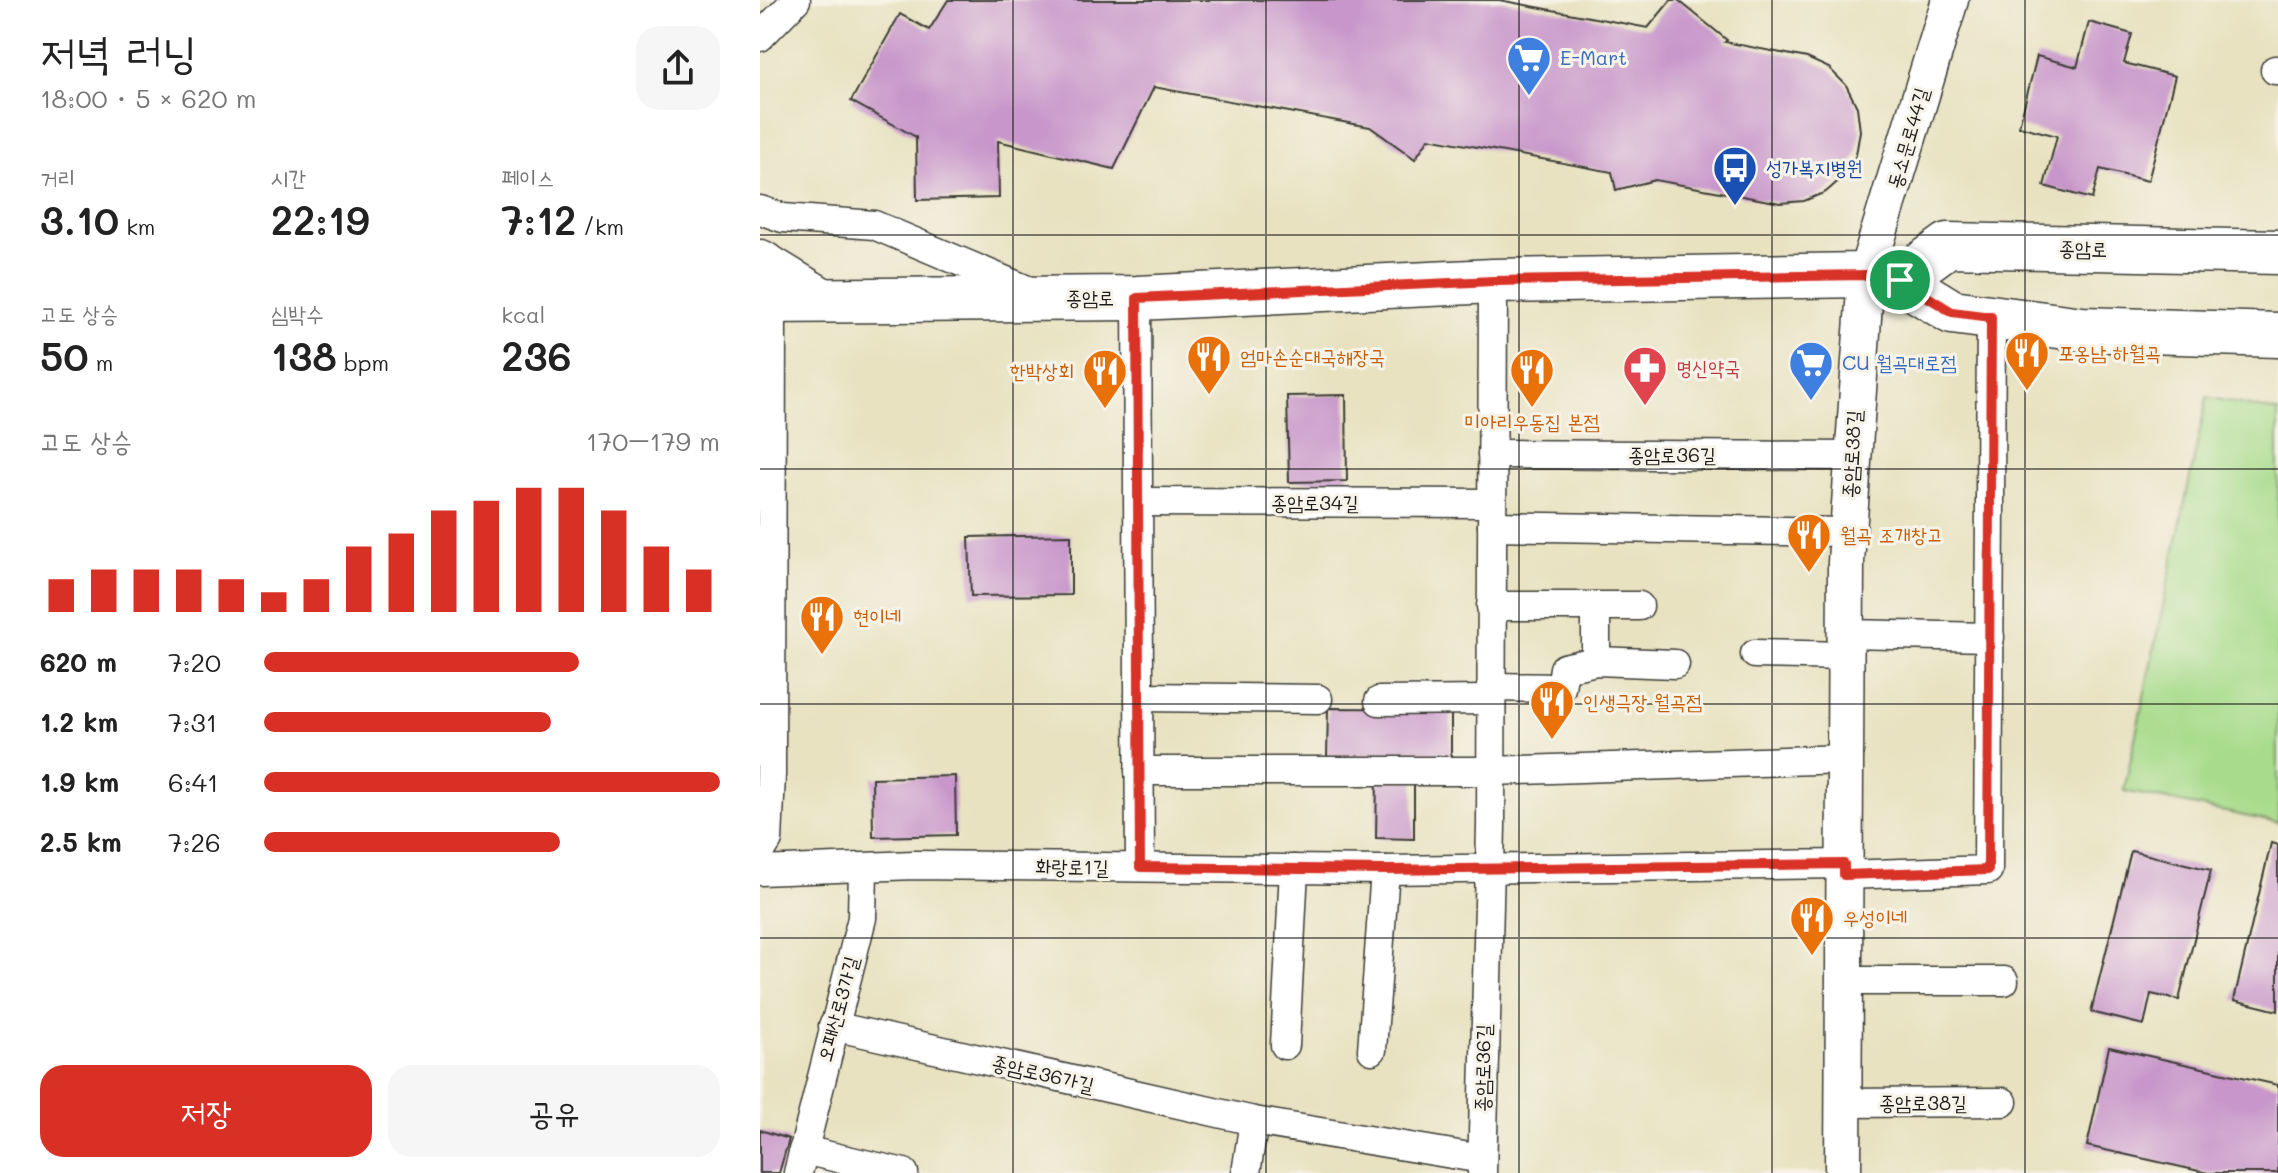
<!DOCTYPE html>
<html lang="ko">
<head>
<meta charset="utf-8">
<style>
	:root { --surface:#fff; --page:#f6f6f6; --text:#222; --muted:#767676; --accent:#d93025 }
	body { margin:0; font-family:Mali,"Poor Story",sans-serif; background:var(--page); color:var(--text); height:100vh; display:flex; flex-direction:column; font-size:30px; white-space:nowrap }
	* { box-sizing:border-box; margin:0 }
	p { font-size:26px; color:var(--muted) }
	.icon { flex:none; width:44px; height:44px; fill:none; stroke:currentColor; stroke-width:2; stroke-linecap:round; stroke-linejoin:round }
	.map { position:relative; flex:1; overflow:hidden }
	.drawer { display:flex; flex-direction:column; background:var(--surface); width:760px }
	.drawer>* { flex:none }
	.pin { position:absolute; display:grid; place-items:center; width:68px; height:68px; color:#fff; margin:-34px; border:4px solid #fff; border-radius:50%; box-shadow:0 2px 8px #0007 }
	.round { display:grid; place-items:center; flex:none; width:84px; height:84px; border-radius:24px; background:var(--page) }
	.head { display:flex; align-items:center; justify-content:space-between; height:136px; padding:0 40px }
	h1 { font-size:44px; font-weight:600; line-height:60px }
	.figures { display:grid; grid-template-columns:repeat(3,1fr); gap:12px; height:136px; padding:8px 40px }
	.figures div { display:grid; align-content:center }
	.figures b { font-size:40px; font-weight:600 }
	.figures small { font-size:22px; font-weight:400 }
	.figures p { font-size:22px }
	.chart { height:224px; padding:16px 40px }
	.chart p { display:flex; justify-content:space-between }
	.chart svg { width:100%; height:144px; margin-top:8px; stroke:var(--accent); stroke-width:6 }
	.cta { display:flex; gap:16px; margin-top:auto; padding:16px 40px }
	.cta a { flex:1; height:92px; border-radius:24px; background:var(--accent); color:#fff; font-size:32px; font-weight:600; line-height:92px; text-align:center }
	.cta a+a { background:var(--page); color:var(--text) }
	ul { padding:0 40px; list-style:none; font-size:26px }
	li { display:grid; grid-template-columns:128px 96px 1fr; align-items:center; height:60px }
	li i { height:20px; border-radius:10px; background:var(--accent) }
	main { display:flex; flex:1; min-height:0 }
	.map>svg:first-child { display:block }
	.grass { fill:#a8dc8c; stroke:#627c54; stroke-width:2 }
	.building { fill:#c896ca }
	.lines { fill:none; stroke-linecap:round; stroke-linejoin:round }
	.minor-casing { stroke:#3b3a35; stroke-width:31 }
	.tertiary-casing { stroke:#3b3a35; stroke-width:39 }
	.primary-casing { stroke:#3b3a35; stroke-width:47 }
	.minor { stroke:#fff; stroke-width:28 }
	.tertiary { stroke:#fff; stroke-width:36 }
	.primary { stroke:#fff; stroke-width:44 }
	.route-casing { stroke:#fff; stroke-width:16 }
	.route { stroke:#d93025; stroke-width:10 }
	.grid { fill:none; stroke:#1c1c1c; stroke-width:2; stroke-opacity:0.55 }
	.labels { text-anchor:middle; stroke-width:6; stroke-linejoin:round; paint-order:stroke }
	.shop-label { font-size:20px; fill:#366cbe; stroke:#f7f3e8; text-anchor:start }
	.street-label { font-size:20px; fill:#1c1c1c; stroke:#f7f3e8 }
	.transit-label { font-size:20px; fill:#164399; stroke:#f7f3e8; text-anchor:start }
	.food-label { font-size:20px; fill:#c56008; stroke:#f7f3e8; text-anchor:start }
	.health-label { font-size:20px; fill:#be3a42; stroke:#f7f3e8; text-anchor:start }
</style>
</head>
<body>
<main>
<section class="drawer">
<div class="head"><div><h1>저녁 러닝</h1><p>18:00 · 5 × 620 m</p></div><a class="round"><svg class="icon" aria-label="share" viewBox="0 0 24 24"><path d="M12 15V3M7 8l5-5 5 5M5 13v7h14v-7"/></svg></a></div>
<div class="figures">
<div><p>거리</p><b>3.10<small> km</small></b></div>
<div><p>시간</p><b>22:19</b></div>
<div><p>페이스</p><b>7:12<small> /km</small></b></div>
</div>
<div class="figures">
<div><p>고도 상승</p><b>50<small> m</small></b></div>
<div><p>심박수</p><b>138<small> bpm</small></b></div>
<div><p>kcal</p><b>236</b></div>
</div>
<div class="chart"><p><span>고도 상승</span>170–179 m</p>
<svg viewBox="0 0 160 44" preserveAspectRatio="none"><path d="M5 44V34M15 44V31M25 44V31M35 44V31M45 44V34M55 44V38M65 44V34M75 44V24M85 44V20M95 44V13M105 44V10M115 44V6M125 44V6M135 44V13M145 44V24M155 44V31"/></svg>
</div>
<ul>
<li><b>620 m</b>7:20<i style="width:69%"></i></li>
<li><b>1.2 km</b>7:31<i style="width:63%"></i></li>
<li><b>1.9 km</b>6:41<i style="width:100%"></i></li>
<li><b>2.5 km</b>7:26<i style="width:65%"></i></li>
</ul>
<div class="cta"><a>저장</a><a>공유</a></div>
</section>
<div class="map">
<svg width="1518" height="1173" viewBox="0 0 1518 1173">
	<rect width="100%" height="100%" fill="#f7f3e8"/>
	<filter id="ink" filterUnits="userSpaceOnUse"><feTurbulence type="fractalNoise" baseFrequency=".0125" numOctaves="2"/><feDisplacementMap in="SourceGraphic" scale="16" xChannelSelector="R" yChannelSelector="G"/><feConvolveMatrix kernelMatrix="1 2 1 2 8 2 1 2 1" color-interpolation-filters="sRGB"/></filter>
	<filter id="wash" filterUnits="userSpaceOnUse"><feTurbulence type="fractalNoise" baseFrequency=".006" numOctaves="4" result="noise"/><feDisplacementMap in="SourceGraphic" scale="32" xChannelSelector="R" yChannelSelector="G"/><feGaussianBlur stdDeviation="1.8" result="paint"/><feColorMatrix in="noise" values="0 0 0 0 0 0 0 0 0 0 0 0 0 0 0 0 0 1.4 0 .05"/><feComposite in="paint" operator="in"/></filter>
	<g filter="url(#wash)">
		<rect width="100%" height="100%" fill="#e8e2c1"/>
		<!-- grass -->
		<path class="grass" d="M 1447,397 L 1518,412 L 1518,823 L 1364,791 Z"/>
		<g id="blocks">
			<!-- building -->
			<g class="building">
				<path d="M 188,0 L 739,0 L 888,28 L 911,0 L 918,0 L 967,40 L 965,42 L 1047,58 L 1069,68 L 1086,85 L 1097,107 L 1100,131 L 1096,155 L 1084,176 L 1066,192 L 1044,201 L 1020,203 L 895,180 L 856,190 L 852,172 L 669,138 L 655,159 L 610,127 L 394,87 L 354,169 L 238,141 L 239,198 L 157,200 L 156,137 L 91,101 L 140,14 L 169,30 Z"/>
				<path d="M 1329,22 L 1372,34 L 1364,63 L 1415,76 L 1388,181 L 1340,169 L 1332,199 L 1284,186 L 1297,136 L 1259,126 L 1277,56 L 1317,67 Z"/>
				<path d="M 586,395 L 587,481 L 529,482 L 527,396 Z"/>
				<path d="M 311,535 L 311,595 L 211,596 L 209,537 Z"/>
				<path d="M 568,708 L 691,709 L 691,759 L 567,758 Z"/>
				<path d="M 195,776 L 196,835 L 113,837 L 112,778 Z"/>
				<path d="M 617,778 L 654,778 L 654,839 L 616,838 Z"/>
				<path d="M 1511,843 L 1518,845 L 1518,1011 L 1474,1000 Z"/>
				<path d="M 1371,851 L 1451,870 L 1419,1000 L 1391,994 L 1384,1025 L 1331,1012 Z"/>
				<path d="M 1349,1047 L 1518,1085 L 1518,1173 L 1448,1173 L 1327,1146 Z"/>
				<path d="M 0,1130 L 29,1139 L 19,1173 L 0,1173 Z"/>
			</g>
		</g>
	</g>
	<g filter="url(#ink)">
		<use href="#blocks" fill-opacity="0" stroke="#3b3a35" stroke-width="2"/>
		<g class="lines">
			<!-- minor casing -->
			<g class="minor-casing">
				<g id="minor">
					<path d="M 0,37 L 36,0"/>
					<path d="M 1515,70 L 1518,70"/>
					<path d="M 0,210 L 23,218 L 114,225 L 272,292"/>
					<path d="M 377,298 L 380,867"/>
					<path d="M 732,454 L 1092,456"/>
					<path d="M 379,502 L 732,503"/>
					<path d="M 732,526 L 1088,532"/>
					<path d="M 731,606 L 879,606"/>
					<path d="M 836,606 L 836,661"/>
					<path d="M 1086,634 L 1230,637"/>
					<path d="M 995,654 L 1086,656"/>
					<path d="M 731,687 L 801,688 L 804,668 L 836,661 L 915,664"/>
					<path d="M 379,697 L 558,699"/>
					<path d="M 619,701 L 731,700"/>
					<path d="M 379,771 L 731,771 L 1085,759"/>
					<path d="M 0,853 L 8,840 L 11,775 L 12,301"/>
					<path d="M 0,871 L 154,865 L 625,870 L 1084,864"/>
					<path d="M 1084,875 L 1228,870 L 1231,317"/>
					<path d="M 1084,981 L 1244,981"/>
					<path d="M 73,1026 L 494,1121 L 722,1159"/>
					<path d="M 525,1045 L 534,869"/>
					<path d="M 612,1050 L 625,870"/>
					<path d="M 1083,1103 L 1243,1102"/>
					<path d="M 43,1150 L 144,1173"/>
					<path d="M 38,1173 L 102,918 L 103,868"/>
					<path d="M 486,1173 L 494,1121"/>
					<path d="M 722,1173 L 731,827 L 733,281"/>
				</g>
			</g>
			<!-- tertiary casing -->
			<g class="tertiary-casing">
				<path id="tertiary" d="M 1083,1173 L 1086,562 L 1106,275 L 1190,0"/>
			</g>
			<!-- primary casing -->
			<g class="primary-casing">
				<g id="primary">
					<path d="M 0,262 L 62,300"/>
					<path d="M 1140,280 L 1188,245 L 1518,252"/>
					<path d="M 0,301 L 377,298 L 733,281 L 1106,275 L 1140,280 L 1192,312 L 1322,329 L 1518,335"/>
				</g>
			</g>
			<!-- minor -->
			<use href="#minor" class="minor"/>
			<!-- tertiary -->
			<use href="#tertiary" class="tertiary"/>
			<!-- primary -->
			<use href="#primary" class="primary"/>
		</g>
	</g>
	<g class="lines" filter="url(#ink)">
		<!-- route casing -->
		<g class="route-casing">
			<path id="route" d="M 1106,275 L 1140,280 L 1192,312 L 1231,317 L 1228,870 L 1084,875 L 1084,864 L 625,870 L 380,867 L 377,298 L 733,281 Z"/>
		</g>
		<!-- route -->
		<use href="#route" class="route"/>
	</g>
	<!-- grid -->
	<path class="grid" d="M 253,0 L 253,1173M 506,0 L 506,1173M 759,0 L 759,1173M 1012,0 L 1012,1173M 1265,0 L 1265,1173M 0,235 L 1518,235M 0,469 L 1518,469M 0,704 L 1518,704M 0,938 L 1518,938"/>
	<!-- icons -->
	<defs>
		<g id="supermarket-pin" transform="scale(2.3)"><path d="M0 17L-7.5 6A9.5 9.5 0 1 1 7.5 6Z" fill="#3f7fe0" stroke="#f7f3e8"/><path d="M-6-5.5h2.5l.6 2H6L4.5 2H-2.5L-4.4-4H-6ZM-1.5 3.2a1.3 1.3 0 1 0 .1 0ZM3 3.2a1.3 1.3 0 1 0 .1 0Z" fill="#fff"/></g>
		<g id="bus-pin" transform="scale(2.3)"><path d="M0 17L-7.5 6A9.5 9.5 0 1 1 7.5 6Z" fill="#1a4fb4" stroke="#f7f3e8"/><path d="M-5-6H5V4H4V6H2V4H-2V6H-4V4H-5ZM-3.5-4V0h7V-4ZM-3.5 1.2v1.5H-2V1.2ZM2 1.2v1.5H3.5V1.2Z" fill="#fff"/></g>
		<g id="restaurant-pin" transform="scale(2.3)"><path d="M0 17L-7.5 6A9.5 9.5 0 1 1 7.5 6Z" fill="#e8710a" stroke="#f7f3e8"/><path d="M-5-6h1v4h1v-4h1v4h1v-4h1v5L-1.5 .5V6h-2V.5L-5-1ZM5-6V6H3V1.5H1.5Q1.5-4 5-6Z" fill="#fff"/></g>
		<g id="pharmacy-pin" transform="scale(2.3)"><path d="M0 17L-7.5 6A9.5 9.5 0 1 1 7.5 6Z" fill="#e0444e" stroke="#f7f3e8"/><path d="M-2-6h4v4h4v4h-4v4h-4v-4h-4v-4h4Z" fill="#fff"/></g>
	</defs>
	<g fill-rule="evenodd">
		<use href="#supermarket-pin" x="769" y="58"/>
		<use href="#bus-pin" x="975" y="168"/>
		<use href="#restaurant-pin" x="1267" y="353"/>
		<use href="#restaurant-pin" x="449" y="357"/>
		<use href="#supermarket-pin" x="1051" y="363"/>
		<use href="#pharmacy-pin" x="885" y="368"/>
		<use href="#restaurant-pin" x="772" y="370"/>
		<use href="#restaurant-pin" x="345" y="371"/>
		<use href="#restaurant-pin" x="1049" y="535"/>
		<use href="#restaurant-pin" x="62" y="617"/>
		<use href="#restaurant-pin" x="792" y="702"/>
		<use href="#restaurant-pin" x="1052" y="918"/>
	</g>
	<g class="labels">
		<!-- shop labels -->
		<g class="shop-label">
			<text x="800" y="65">E-Mart</text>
			<text x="1082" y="370">CU 월곡대로점</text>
		</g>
		<!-- street labels -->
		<g class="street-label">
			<text transform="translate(1148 138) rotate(-74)" y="7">동소문로44길</text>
			<text transform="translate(1323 249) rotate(1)" y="7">종암로</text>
			<text x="330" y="305">종암로</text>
			<text transform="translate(1092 454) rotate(-87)" y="7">종암로38길</text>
			<text x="912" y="462">종암로36길</text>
			<text x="555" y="510">종암로34길</text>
			<text transform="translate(312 867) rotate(1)" y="7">화랑로1길</text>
			<text transform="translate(78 1009) rotate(-75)" y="7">오패산로3가길</text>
			<text transform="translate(723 1068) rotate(-89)" y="7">종암로36길</text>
			<text transform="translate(283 1074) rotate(13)" y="7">종암로36가길</text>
			<text x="1163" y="1110">종암로38길</text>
		</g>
		<!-- transit labels -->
		<g class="transit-label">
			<text x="1006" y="175">성가복지병원</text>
		</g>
		<!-- food labels -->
		<g class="food-label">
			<text x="1298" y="360">포옹남 하월곡</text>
			<text x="480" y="364">엄마손순대국해장국</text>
			<text x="314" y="378" text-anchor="end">한박상회</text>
			<text x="772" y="429" text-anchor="middle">미아리우동집 본점</text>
			<text x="1080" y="542">월곡 조개창고</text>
			<text x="93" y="624">현이네</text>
			<text x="823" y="709">인생극장 월곡점</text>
			<text x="1083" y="925">우성이네</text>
		</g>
		<!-- health labels -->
		<g class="health-label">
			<text x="916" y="375">명신약국</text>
		</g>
	</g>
</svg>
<div class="pin" style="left:1140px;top:280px;background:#1e9e55"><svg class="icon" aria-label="arrive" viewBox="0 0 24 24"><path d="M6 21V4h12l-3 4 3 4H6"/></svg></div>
</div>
</main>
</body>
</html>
